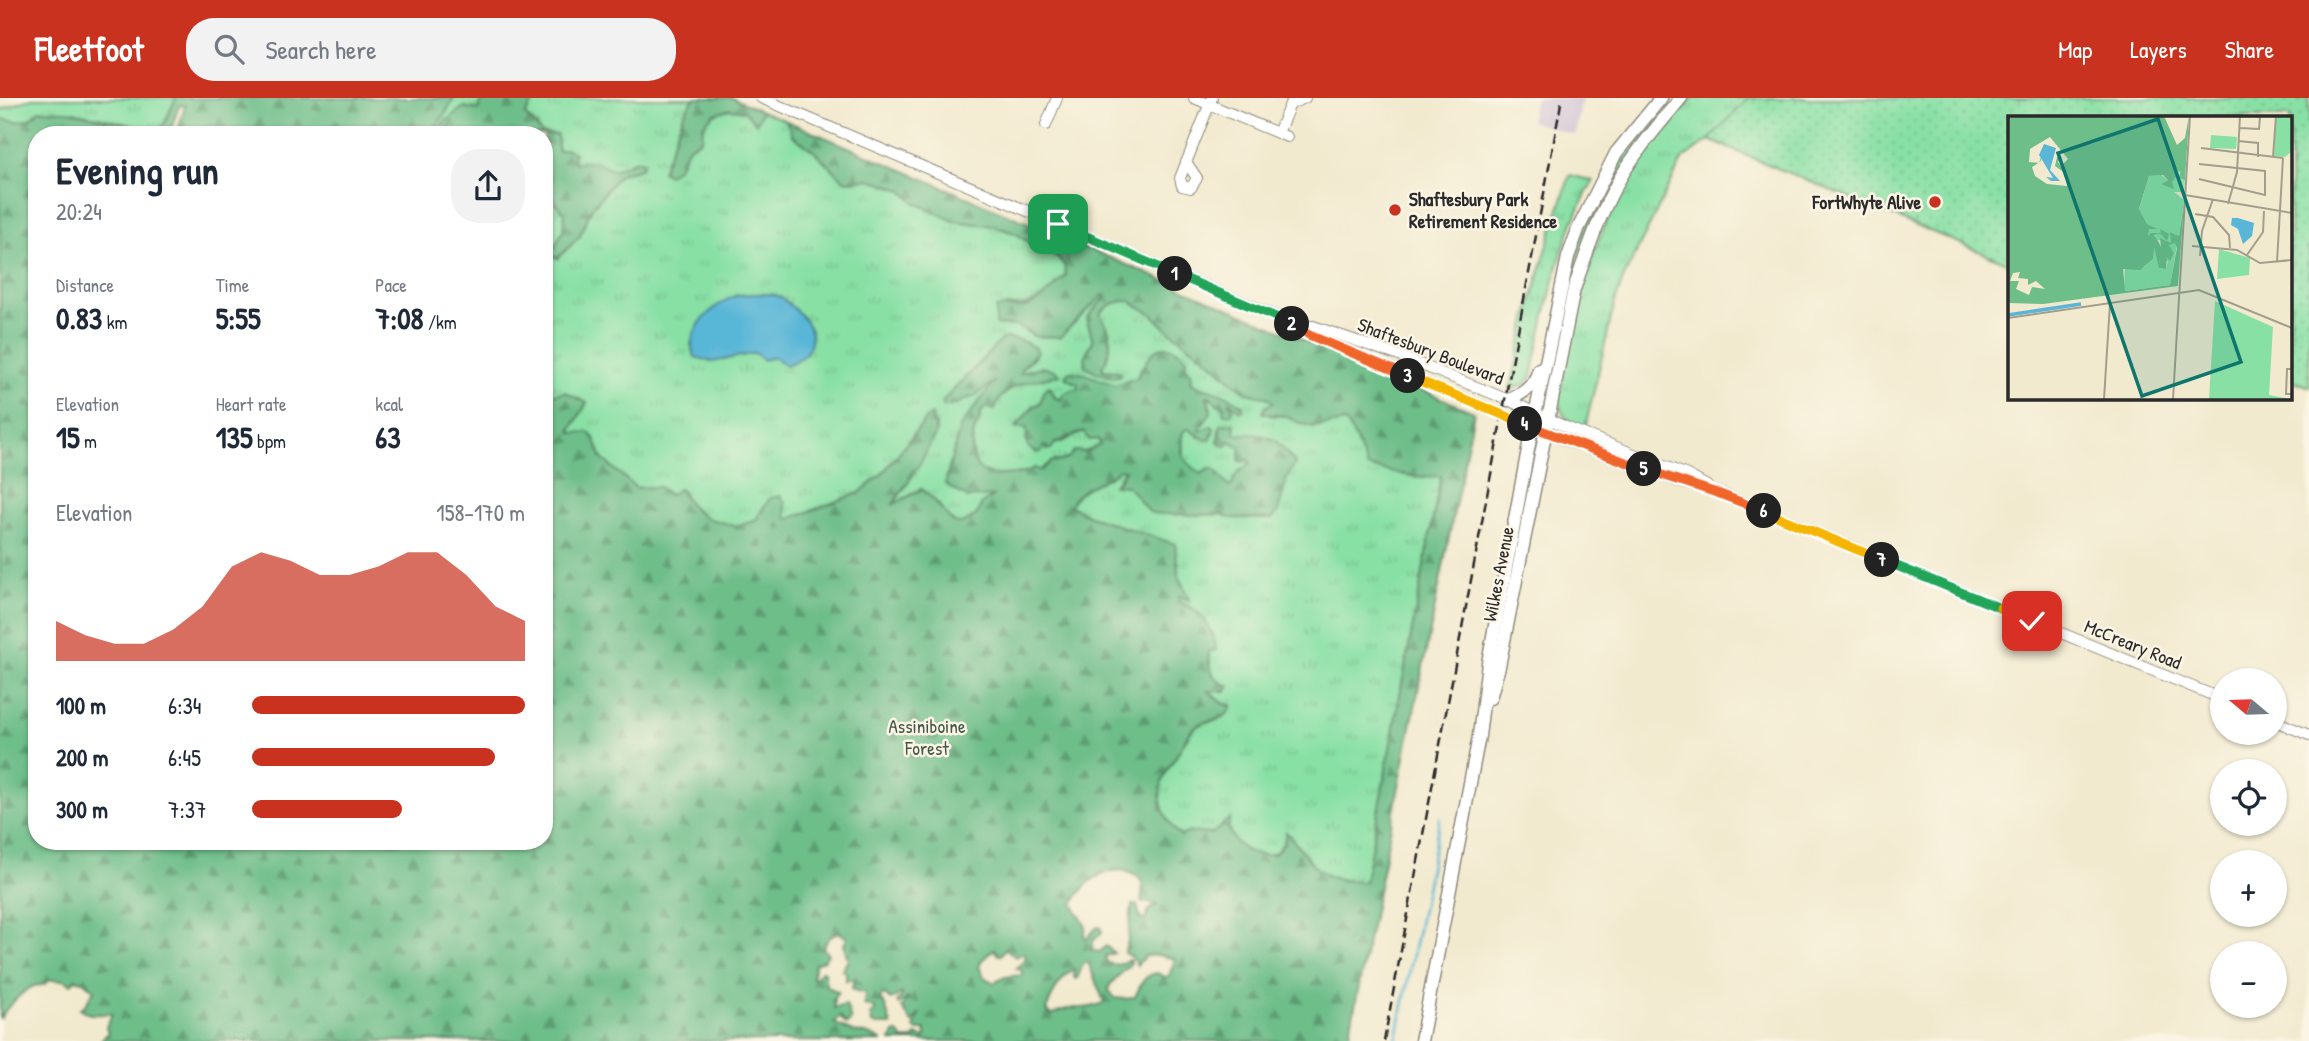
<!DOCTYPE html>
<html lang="en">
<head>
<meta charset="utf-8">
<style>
	:root { --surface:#fff; --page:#f2f2f3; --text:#1f2937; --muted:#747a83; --accent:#c8321e }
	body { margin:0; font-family:"Patrick Hand",sans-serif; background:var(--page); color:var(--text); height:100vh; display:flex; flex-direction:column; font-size:26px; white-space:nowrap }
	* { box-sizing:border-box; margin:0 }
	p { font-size:23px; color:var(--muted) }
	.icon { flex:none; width:38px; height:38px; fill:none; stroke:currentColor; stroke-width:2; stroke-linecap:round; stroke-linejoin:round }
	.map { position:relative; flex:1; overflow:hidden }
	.details { position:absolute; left:28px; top:28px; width:525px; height:724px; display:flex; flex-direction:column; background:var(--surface); border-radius:28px; box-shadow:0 2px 5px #0004 }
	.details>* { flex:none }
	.needle { width:46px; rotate:289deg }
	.controls { position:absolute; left:2210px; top:570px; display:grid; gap:14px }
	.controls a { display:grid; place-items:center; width:77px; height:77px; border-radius:50%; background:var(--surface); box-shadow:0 2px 5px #0004; font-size:35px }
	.pin { position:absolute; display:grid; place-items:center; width:60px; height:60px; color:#fff; margin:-30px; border-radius:14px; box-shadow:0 4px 10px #0006 }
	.km { position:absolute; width:35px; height:35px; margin:-18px; border-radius:50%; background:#222; color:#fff; font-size:19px; line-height:35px; text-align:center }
	.round { display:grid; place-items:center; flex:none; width:74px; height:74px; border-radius:28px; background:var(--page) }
	.headline { display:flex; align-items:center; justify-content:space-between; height:119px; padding:0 28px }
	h1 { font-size:38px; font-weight:800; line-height:52px }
	.figures { display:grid; grid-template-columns:repeat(3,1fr); gap:10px; height:119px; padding:7px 28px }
	.figures div { display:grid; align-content:center }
	.figures b { font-size:30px; font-weight:800 }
	.figures small { font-size:19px; font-weight:400 }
	.figures p { font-size:19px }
	.chart { height:196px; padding:14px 28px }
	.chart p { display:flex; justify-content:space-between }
	.chart svg { width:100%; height:126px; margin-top:7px; fill:var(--accent); opacity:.7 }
	ul { padding:0 28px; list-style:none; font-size:23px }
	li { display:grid; grid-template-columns:112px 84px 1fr; align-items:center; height:52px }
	li i { height:18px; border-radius:9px; background:var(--accent) }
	header { display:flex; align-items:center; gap:42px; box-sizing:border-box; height:98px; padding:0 35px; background:var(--accent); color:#fff }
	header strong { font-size:33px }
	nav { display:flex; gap:38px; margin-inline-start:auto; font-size:24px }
	.search { width:490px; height:63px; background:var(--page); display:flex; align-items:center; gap:18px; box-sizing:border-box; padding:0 24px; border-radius:28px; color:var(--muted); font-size:26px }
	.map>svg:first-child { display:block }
	.industrial { fill:#ccbed4 }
	.grass { fill:url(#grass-tufts); stroke:#5a8668; stroke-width:2; fill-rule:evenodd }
	.forest { fill:url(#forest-firs); stroke:#4c745a; stroke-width:2; fill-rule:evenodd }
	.park { fill:url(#park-dots); stroke:#5a8668; stroke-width:2 }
	.water { fill:#59b6d7; stroke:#427081; stroke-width:2 }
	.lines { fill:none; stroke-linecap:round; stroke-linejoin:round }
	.stream { stroke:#59b6d7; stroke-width:2.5 }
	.minor-casing { stroke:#8e8a7d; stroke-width:12 }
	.major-casing { stroke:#8e8a7d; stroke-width:15 }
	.minor { stroke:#fff; stroke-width:10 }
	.major { stroke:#fff; stroke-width:12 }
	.rail { stroke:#2b2b2b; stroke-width:2.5; stroke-dasharray:10 5; stroke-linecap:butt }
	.split-1-casing { stroke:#fff; stroke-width:14 }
	.split-2-casing { stroke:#fff; stroke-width:14 }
	.split-3-casing { stroke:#fff; stroke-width:14 }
	.split-4-casing { stroke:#fff; stroke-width:14 }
	.split-5-casing { stroke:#fff; stroke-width:14 }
	.split-6-casing { stroke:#fff; stroke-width:14 }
	.split-7-casing { stroke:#fff; stroke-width:14 }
	.split-8-casing { stroke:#fff; stroke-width:14 }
	.split-9-casing { stroke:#fff; stroke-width:14 }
	.split-1 { stroke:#22a559; stroke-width:9 }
	.split-2 { stroke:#22a559; stroke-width:9 }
	.split-3 { stroke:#f0652b; stroke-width:9 }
	.split-4 { stroke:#f5b400; stroke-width:9 }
	.split-5 { stroke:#f0652b; stroke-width:9 }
	.split-6 { stroke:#f0652b; stroke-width:9 }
	.split-7 { stroke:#f5b400; stroke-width:9 }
	.split-8 { stroke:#22a559; stroke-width:9 }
	.split-9 { stroke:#f5b400; stroke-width:9 }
	.poi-dot { fill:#c8321e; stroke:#fcf5e5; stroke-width:2.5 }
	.labels { text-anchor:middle; stroke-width:5; stroke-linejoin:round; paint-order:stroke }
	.poi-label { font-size:19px; font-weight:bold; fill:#2b2b2b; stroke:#fcf5e5; text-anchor:start }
	.street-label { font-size:19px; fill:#2b2b2b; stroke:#fcf5e5 }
	.park-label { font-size:19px; fill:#42584a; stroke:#fcf5e5 }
	.inset-river { fill:none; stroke:#59b6d7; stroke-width:3.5 }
	.inset-road { fill:none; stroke:#a29e8d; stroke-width:2 }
	.view { fill:#0f766e; fill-opacity:0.15; stroke:#0f766e; stroke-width:3.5 }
	.inset-edge { fill:none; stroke:#2b2b2b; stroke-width:3.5 }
</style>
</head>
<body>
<header>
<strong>Fleetfoot</strong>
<div class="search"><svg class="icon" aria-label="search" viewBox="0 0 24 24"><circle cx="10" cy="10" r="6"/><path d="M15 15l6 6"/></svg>Search here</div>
<nav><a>Map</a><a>Layers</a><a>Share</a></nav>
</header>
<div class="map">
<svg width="2309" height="943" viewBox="0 0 2309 943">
	<defs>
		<pattern id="grass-tufts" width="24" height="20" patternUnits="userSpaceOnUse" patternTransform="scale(1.75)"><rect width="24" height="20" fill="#88e0a5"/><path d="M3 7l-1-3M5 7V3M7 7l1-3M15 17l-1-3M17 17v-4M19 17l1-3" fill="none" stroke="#76c08e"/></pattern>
		<pattern id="forest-firs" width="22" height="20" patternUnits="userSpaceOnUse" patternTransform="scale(1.75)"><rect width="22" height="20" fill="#6ebe8a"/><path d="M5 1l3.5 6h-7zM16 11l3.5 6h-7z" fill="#5b9b71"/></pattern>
		<pattern id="park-dots" width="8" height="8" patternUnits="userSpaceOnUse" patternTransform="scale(1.75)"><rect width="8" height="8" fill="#88e0a5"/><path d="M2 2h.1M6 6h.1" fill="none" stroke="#76c08e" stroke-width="1.8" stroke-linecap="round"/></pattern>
	</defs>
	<rect width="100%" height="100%" fill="#fcf5e5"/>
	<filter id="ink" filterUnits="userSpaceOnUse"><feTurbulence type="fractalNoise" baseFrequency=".0143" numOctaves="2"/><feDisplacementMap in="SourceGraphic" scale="14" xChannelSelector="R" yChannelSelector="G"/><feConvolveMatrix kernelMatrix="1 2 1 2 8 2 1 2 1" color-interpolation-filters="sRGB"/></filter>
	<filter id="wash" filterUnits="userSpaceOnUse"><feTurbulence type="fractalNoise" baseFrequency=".00686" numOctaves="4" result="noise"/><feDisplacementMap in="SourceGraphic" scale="28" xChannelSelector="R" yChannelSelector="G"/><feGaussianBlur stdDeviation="1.57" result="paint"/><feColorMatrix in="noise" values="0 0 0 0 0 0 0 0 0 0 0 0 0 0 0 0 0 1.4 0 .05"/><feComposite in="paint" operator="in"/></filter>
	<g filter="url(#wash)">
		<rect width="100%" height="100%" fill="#f2eacf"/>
		<!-- industrial -->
		<path class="industrial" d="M 1535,0 L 1582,0 L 1575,37 L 1530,23 Z"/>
		<!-- grass -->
		<g class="grass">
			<path d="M 32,0 L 176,0 L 177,1 L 162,30 L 156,33 L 99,19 L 32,21 L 21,24 L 0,21 L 0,12 Z"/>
			<path d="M 454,0 L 485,0 L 480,6 L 479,12 L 473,10 L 443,25 L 435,37 L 428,37 L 444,18 Z"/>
			<path d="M 536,0 L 694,0 L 684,16 L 664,68 L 678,69 L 689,49 L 702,41 C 700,18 723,7 743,13 C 748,14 753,21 756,25 L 762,13 L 787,23 L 792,37 L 814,53 L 844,82 L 852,83 L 868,81 L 880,84 L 902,92 L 916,105 L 954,123 L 995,128 L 1017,136 L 1025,142 L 1046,149 L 1064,167 L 1066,177 C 1045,198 1037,210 1006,208 L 996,227 L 1017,228 L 1034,238 L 1060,239 L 1102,196 L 1105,199 L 1088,226 L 1093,243 L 1086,255 L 1085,268 L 1104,272 L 1102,269 C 1108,262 1112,243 1109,233 C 1107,228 1102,222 1100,216 C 1106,207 1119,202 1130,203 L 1152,216 L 1167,231 L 1211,264 L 1234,285 L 1248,295 L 1269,300 L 1273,305 L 1265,309 L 1271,318 L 1287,318 L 1313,329 L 1345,324 L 1350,329 L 1368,369 L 1416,379 L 1441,377 L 1365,784 C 1317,782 1314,770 1286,735 C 1280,776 1224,754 1229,721 L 1212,736 L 1181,739 C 1167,727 1156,703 1162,684 C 1165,674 1172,664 1178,655 C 1188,637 1193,624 1216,623 L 1231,607 L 1223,606 L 1206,592 L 1229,588 C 1207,581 1213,570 1208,553 C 1206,542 1186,515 1179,504 L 1178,498 L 1188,500 L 1179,479 L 1178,463 L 1070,408 C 1081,384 1103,388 1119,371 L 1125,371 L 1114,387 L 1127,388 C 1136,395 1141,407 1150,414 C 1156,417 1213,417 1223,416 L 1229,420 L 1272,421 L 1287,380 L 1295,365 C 1281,349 1264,328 1239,338 L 1233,331 L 1219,331 L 1218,343 L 1222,347 L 1229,343 L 1239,346 L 1251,366 L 1234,380 L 1232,388 L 1229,390 L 1214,372 L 1211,370 L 1201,376 L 1183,361 L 1183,333 L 1189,331 L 1199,339 L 1205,331 L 1200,334 L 1200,328 L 1205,324 L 1211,310 L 1207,298 L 1232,310 L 1228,304 L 1229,303 L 1240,313 L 1243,307 L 1192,285 L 1191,274 L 1170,250 L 1161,250 L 1141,270 L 1137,280 L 1115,287 L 1071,273 L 1065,278 L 1078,286 L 1078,292 L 1071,292 L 1063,302 L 1056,300 L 1051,290 L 1044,293 L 1040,306 L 1033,308 L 1016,329 L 1026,329 L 1044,348 L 1060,345 L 1085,333 L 1089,342 L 1098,341 L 1100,347 L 1085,354 L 1074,353 C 1068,361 1062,365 1052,363 L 1039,373 L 1035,370 C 1019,378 995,381 980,373 C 966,357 974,323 985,309 L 989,309 L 1016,287 L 1032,282 L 1041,269 L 1020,275 L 1019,273 L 1036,257 L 1036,250 L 1008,240 L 1002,241 L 943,303 C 966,305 978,294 996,282 L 960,329 L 945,386 L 994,398 C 981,406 982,415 971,421 C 967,424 960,428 955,426 C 946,424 944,410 937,405 C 932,400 926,394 920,391 L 892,408 L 907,387 L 936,335 L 936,327 L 927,320 L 882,376 L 859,395 L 789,421 L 765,407 L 755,423 C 727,435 694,420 682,393 L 669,397 L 659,389 L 636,390 L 602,361 L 595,342 L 589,335 L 572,335 L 571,332 L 587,305 L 565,294 L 544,298 L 544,90 L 550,94 L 554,105 L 565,114 L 563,132 L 555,149 L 558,160 L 580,138 L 591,111 L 618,78 L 625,74 L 634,72 L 644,63 L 634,63 L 614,72 L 594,63 L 575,65 L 572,60 L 575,55 L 558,53 L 557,37 L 540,35 L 537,28 L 525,17 ZM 755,196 L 777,197 L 811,231 C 812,250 804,260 786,267 L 774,259 L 767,261 L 755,255 L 693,256 L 691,245 L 736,197 Z"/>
			<path d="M 1667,0 L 1674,0 L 1601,104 L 1580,153 L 1573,176 L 1571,176 L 1578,145 L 1613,71 L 1635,37 Z"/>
			<path d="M 1693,0 L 2309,0 L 2309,289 L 2290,281 L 2290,19 L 2010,19 L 2010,166 L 1709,42 L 1682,62 L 1623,181 L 1615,204 L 1585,330 C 1574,328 1565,322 1561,311 C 1556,295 1564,275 1567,259 C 1579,195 1596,134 1629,78 C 1647,49 1670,24 1693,0 Z"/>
			<path d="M 1570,77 L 1593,83 C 1559,143 1546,211 1532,278 L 1526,286 L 1510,292 C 1526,219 1546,148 1570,77 Z"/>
		</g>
		<!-- forest -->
		<g class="forest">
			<path d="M 176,0 L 454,0 L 444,18 L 428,37 L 196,37 L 188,31 L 178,32 L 185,8 L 182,7 L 179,8 L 169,37 L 37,37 L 37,744 L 544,744 L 544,298 L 565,294 L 587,305 L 571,331 L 572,335 L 589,334 L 595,342 L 602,361 L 636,390 L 659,389 L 669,397 L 679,391 L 694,412 L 706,420 L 736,428 L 755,423 L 770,400 L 780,398 L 785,405 L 786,419 L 789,421 L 859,395 L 882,376 L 927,320 L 932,317 L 936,334 L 920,366 L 892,407 L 922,391 C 928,397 934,401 938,407 C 951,420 953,435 974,419 C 980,415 979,409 983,405 C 986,402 990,401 993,398 L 968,400 L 945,386 L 960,329 L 995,283 L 975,298 L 950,308 L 943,308 L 943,303 L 1002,241 C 1014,238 1030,245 1038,253 L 1021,271 L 1020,275 C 1034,270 1047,266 1060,276 C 1036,285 1003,281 995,312 L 985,309 C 980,315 980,317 979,324 C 978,327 975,330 974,333 C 967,358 975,380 1003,377 C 1014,376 1025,376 1035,370 L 1040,373 L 1052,363 C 1062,365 1069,361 1074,353 L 1085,354 L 1100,347 L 1098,341 L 1089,342 L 1084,333 L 1055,345 L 1051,351 L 1046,352 L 1047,349 L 1044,348 L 1041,354 L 1037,355 C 1020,346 1029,342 1026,329 L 1015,330 L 1034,308 L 1040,306 L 1044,292 L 1049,288 L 1055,300 L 1062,302 L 1062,297 L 1071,292 L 1078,291 L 1078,286 L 1066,280 L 1068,274 L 1085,276 L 1115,287 L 1137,280 C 1148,257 1161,234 1187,261 L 1185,268 L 1191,274 L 1192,285 L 1196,287 C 1211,292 1237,297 1244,312 L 1240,313 L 1229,303 L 1233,313 L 1231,316 L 1224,316 L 1222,307 L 1217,306 L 1210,298 L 1207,298 L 1211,314 L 1201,328 L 1200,333 L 1211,328 L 1214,330 L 1211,341 L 1206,342 L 1188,331 L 1183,333 C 1179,357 1182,362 1201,376 L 1211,370 L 1217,374 L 1229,389 L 1232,388 C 1235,375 1240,372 1251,365 L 1248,362 L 1241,364 L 1239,362 L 1241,349 L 1229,343 L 1227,348 L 1222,347 L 1218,343 L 1221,327 L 1234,325 L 1235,335 C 1241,338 1245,335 1252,336 C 1282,341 1277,345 1295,365 L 1287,380 L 1278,414 L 1272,421 L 1229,420 L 1223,416 C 1213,417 1155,417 1150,414 C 1141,407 1136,395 1127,388 L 1113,387 L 1119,383 L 1125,372 L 1119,371 C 1103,387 1080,385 1070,408 L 1087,417 L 1175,446 L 1179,479 L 1189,502 L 1179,498 L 1179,504 C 1201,511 1214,530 1216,552 L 1209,553 C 1207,570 1213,583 1229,588 L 1226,593 L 1208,593 L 1223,606 L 1232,608 C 1222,629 1211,617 1196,628 C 1188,633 1185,642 1181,650 C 1175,661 1165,672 1162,684 C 1156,702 1167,727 1181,738 L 1189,734 L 1212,736 L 1230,720 L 1228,730 C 1236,752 1253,759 1275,756 L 1285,743 L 1286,734 C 1317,767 1312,783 1365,784 L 1441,378 L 1416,379 L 1367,369 C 1364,360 1351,329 1345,324 L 1313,329 L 1297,324 L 1287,318 L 1263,315 L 1265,309 L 1273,305 L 1269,300 L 1248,295 L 1234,285 L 1211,264 L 1167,231 L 1152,216 L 1130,203 C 1119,202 1106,207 1100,216 C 1103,222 1107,228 1109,233 C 1112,243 1108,262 1102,269 L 1104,272 L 1118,273 L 1121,277 C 1108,282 1097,274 1085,268 L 1086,255 L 1093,243 L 1087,220 L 1105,199 L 1103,197 L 1060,239 L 1034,238 L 1017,228 L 996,227 L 996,210 C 1006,208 1016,211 1025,209 C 1042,204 1054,189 1066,178 L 1064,167 L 1057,159 L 1046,149 L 1025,142 L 1017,136 L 995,128 L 954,123 L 916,105 L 902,92 L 880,84 L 868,81 L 852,83 L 844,82 L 814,53 L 792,37 L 787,23 L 1474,314 L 1348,943 L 891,943 L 894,935 L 898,935 L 903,941 L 914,941 L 916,937 L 924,940 L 926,938 L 925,932 L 917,932 L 914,930 L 920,915 L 912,925 L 902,910 L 909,899 L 899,907 L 897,904 L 902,898 L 902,895 L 891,902 L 883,896 L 880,902 L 885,907 L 891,927 L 877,927 L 872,925 L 870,917 L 875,914 L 874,910 L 864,907 L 865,895 L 853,892 L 852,889 L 854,881 L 846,883 L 846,874 L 842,872 L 848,862 L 844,847 L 847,840 L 839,834 C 832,835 825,844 823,850 L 828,856 L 824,862 L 815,866 L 812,880 L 814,881 L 821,873 L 824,874 L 826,888 L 838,894 L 834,900 L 834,910 L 846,907 L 851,922 L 849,925 L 846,926 L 840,919 L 834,925 L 854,935 L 866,936 L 883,943 L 100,943 L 108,935 L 106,929 L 112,916 C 101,915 89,920 80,910 L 86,906 L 94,892 L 83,883 L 75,881 L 71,886 L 64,882 L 49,882 C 41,890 42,886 34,888 C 24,891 5,911 0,921 L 0,21 C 18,23 26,28 39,12 L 69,13 L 156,33 L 162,30 ZM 1123,772 C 1143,780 1145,781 1141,803 L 1157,807 L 1149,812 L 1145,822 L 1141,822 L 1137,807 L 1132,807 L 1128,842 L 1124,855 L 1132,859 L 1137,867 L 1145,858 L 1159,857 L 1175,861 L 1169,878 L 1165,879 L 1157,875 C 1143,877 1141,887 1135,899 L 1126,901 L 1115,900 L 1108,891 C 1113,879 1125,875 1131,864 L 1129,862 L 1118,867 L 1107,865 L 1105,858 L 1114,855 L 1106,848 L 1100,854 L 1092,852 L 1093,843 L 1102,834 L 1100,829 L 1096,830 L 1087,841 L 1084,839 L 1086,829 L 1073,806 C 1083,786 1098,772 1123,772 ZM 994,851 L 998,857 L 1001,857 L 1005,851 L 1016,859 L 1023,855 L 1026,857 L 1024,863 L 1016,870 L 1021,872 L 1023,877 L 1005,879 L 994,885 L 984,879 L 979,869 L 982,862 ZM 1088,864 L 1104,904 C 1085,915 1069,905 1052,917 L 1046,912 C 1051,898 1061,878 1074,871 L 1074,880 L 1077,881 L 1083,866 Z"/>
			<path d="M 485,0 L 536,0 L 525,17 L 543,37 L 435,37 L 443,25 L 464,9 L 479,12 L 480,6 Z"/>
			<path d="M 694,0 L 732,0 L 762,13 L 756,25 L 744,13 L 730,11 L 714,16 L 703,27 L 702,40 L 689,49 L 678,69 L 668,77 L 662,73 L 684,16 Z"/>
			<path d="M 544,37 L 557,37 L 558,53 L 566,51 L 575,55 L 572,60 L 575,65 L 594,63 L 614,72 L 634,63 L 644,63 L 641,70 L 625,74 L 618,78 L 591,111 L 580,138 L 558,160 L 546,156 L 549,150 L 555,149 L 563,132 L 565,114 C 554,107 553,96 544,90 Z"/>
		</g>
		<!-- park -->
		<path class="park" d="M 1749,0 L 2309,0 L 2309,289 L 2290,281 L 2290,19 L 2010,19 L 2010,166 L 1709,42 Z"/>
		<!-- water -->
		<path class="water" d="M 755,196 C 762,196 772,195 778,198 C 783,199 787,205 791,208 C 817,229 821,254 786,267 L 774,259 L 763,262 L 755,255 L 713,264 L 695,259 C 682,236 712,207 733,199 C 740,196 748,196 755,196 Z"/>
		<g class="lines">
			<!-- stream -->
			<path class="stream" d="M 1396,943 L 1440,720"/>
		</g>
	</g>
	<g filter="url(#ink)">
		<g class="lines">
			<!-- minor casing -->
			<g class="minor-casing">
				<g id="minor">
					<path d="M 761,0 L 1280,220 L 1298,228 L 1309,237 L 1563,341 L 1683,385 L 1720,395 L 2222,601"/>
					<path d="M 1194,0 L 1287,39"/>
					<path d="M 1046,27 L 1057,0"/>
					<path d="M 1278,35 L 1290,6 L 1305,0"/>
					<path d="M 1186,64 L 1197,80 L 1191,90 L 1182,88 L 1180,80 L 1212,0"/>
					<path d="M 1299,228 L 1313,228 L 1397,257 L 1506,301 L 1566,329 L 1687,377 L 1707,388"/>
					<path d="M 2275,623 L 2309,637"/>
				</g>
			</g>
			<!-- major casing -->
			<g class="major-casing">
				<g id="major">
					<path d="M 1508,302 C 1524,295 1534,289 1539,271"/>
					<path d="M 1490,600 L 1499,568 L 1574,191 C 1586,157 1597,123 1614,91 C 1632,57 1657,29 1681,0"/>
					<path d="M 1421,943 L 1479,638 L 1488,565 L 1530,341 L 1568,159 L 1579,129 L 1616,55 L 1661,0"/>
				</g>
			</g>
			<!-- minor -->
			<use href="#minor" class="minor"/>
			<!-- major -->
			<use href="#major" class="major"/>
			<!-- rail -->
			<path class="rail" d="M 1384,943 L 1562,0"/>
		</g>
	</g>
	<g class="lines" filter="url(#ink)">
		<!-- split-1 casing -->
		<g class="split-1-casing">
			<path id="split-1" d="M 1058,126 L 1175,176"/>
		</g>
		<!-- split-2 casing -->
		<g class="split-2-casing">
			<path id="split-2" d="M 1175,176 L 1292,226"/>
		</g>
		<!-- split-3 casing -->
		<g class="split-3-casing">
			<path id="split-3" d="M 1292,226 L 1309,237 L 1408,278"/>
		</g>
		<!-- split-4 casing -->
		<g class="split-4-casing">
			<path id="split-4" d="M 1408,278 L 1525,326"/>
		</g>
		<!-- split-5 casing -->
		<g class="split-5-casing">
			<path id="split-5" d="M 1525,326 L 1644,371"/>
		</g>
		<!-- split-6 casing -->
		<g class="split-6-casing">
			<path id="split-6" d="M 1644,371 L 1720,396 L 1764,413"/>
		</g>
		<!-- split-7 casing -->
		<g class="split-7-casing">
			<path id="split-7" d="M 1764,413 L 1882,462"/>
		</g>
		<!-- split-8 casing -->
		<g class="split-8-casing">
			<path id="split-8" d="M 1882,462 L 2000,510"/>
		</g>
		<!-- split-9 casing -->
		<g class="split-9-casing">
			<path id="split-9" d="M 2000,510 L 2032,523"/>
		</g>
		<!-- split-1 -->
		<use href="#split-1" class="split-1"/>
		<!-- split-2 -->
		<use href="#split-2" class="split-2"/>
		<!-- split-3 -->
		<use href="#split-3" class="split-3"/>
		<!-- split-4 -->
		<use href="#split-4" class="split-4"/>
		<!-- split-5 -->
		<use href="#split-5" class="split-5"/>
		<!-- split-6 -->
		<use href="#split-6" class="split-6"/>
		<!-- split-7 -->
		<use href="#split-7" class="split-7"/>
		<!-- split-8 -->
		<use href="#split-8" class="split-8"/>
		<!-- split-9 -->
		<use href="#split-9" class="split-9"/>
	</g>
	<!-- markers -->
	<g class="poi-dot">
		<circle cx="1935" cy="104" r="7"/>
		<circle cx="1395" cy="112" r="7"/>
	</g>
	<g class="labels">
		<!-- poi labels -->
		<g class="poi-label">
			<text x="1409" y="108">Shaftesbury Park<tspan x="1409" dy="22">Retirement Residence</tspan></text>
			<text x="1921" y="111" text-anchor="end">FortWhyte Alive</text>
		</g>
		<!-- street labels -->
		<g class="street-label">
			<text transform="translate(1431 253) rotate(21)" y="7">Shaftesbury Boulevard</text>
			<text transform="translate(1498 476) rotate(-79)" y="7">Wilkes Avenue</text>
			<text transform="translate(2133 546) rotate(22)" y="7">McCreary Road</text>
		</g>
		<!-- park labels -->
		<g class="park-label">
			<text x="927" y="635">Assiniboine<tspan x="927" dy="22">Forest</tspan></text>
		</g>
	</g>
	<!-- overview -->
	<g transform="translate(2008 18)">
		<rect width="284" height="284" fill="#f2eacf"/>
		<path d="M 159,47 L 171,54 L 172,64 L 177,64 L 176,76 L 166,76 L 176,84 L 171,120 L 162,116 L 169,129 L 162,169 L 116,175 L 117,151 L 136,151 L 145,143 L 145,131 L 151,134 L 151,152 L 158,153 L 160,145 L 153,147 L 154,141 L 166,137 L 157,124 L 150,124 L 153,131 L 148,126 L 146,120 L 152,118 L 139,120 L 139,112 L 150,113 L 139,108 L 131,94 L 141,60 L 153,59 L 160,64 L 153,68 L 159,69 L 169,59 Z" fill="#88e0a5"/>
		<path d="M 0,0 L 156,0 L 169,29 L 177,22 L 181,0 L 177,64 L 171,63 L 172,56 L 166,51 L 170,58 L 164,66 L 166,73 L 153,68 L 160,64 L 155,59 L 141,60 L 131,93 L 139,108 L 150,113 L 141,113 L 140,120 L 143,117 L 153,117 L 152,113 L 161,118 L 159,125 L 153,118 L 146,119 L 153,131 L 152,122 L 163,127 L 162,116 L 171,120 L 176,87 L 170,170 L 35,188 L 0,187 ZM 42,21 L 60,43 L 53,50 L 50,46 L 54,41 L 49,41 L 47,50 L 57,57 L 59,70 L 39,68 L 27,60 L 24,51 L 32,46 L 33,44 L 33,41 L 31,47 L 21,46 L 22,33 ZM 167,127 L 169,132 L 162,169 L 117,175 L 115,153 L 132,154 L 145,143 L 146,131 L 151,152 L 158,153 L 159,142 L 162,145 L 166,137 L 161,129 ZM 12,156 L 10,162 L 20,163 L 20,169 L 28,165 L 37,173 L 24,171 L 21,179 L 8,173 L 11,165 L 2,165 L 5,157 Z" fill="#6ebe8a" fill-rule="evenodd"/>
		<path d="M 268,0 L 283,0 L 283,36 L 277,41 L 266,40 ZM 211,133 L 242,142 L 241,159 L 209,163 ZM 207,185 L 265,211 L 261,279 L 283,283 L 201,283 Z" fill="#88e0a5"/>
		<path d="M 203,19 L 229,21 L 228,33 L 202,32 Z" fill="#88e0a5"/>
		<path d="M 36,28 L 48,32 L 42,54 L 52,65 L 43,65 L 38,61 L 45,62 L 31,39 ZM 230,102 L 246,107 L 244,120 L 235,128 L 230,113 L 223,109 L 224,102 Z" fill="#59b6d7"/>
		<path class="inset-river" d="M 0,199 L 73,188"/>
		<path class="inset-road" d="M 232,12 L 251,13 L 252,1 L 248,0M 230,25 L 250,27 L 250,41M 193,32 L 275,42M 265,41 L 268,0M 191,48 L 257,55 L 257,79 L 191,63M 177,79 L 284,97M 220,88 L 229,56 L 232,0M 187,98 L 205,101 L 221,119 L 222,132M 184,130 L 229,134 L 252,147 L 284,144M 239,139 L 255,116 L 256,95M 192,140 L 194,115 L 205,83M 269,146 L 275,42M 170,199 L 182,0M 0,202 L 191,174 L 284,212M 284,253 L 279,253 L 278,278 L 284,278M 96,283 L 102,187M 165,283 L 170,198"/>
		<path class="view" d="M 150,3 L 233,246 L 134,280 L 50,37 Z"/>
		<rect width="284" height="284" class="inset-edge"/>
	</g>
</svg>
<div class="controls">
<a><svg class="needle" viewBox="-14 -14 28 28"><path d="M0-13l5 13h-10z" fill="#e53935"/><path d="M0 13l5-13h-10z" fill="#747a83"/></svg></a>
<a><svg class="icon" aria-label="locate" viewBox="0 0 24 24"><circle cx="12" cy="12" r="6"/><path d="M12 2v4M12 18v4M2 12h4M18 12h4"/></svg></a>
<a>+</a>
<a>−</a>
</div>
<div class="pin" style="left:1058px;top:126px;background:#1e9e55"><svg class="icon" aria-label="arrive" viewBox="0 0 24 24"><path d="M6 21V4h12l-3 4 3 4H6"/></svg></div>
<div class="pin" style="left:2032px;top:523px;background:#d93025"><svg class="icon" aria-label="check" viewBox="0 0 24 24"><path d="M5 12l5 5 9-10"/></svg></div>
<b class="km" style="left:1175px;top:176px">1</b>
<b class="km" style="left:1292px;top:226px">2</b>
<b class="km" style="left:1408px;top:278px">3</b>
<b class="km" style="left:1525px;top:326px">4</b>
<b class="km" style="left:1644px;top:371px">5</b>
<b class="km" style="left:1764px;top:413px">6</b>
<b class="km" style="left:1882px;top:462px">7</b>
<section class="details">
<div class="headline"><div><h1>Evening run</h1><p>20:24</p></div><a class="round"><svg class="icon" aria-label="share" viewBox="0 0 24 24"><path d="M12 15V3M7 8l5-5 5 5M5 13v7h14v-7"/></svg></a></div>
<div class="figures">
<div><p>Distance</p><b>0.83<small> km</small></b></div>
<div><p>Time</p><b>5:55</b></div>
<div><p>Pace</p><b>7:08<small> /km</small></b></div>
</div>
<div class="figures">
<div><p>Elevation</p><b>15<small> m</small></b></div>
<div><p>Heart rate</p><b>135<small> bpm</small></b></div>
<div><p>kcal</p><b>63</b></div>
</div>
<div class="chart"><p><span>Elevation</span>158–170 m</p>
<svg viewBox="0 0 160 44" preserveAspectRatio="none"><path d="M0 44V30L10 35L20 38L30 38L40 33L50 25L60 11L70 6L80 9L90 14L100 14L110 11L120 6L130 6L140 14L150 25L160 30V44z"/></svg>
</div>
<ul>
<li><b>100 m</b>6:34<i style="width:100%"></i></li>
<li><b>200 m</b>6:45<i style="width:89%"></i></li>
<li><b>300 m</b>7:37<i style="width:55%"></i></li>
</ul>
</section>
</div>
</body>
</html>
